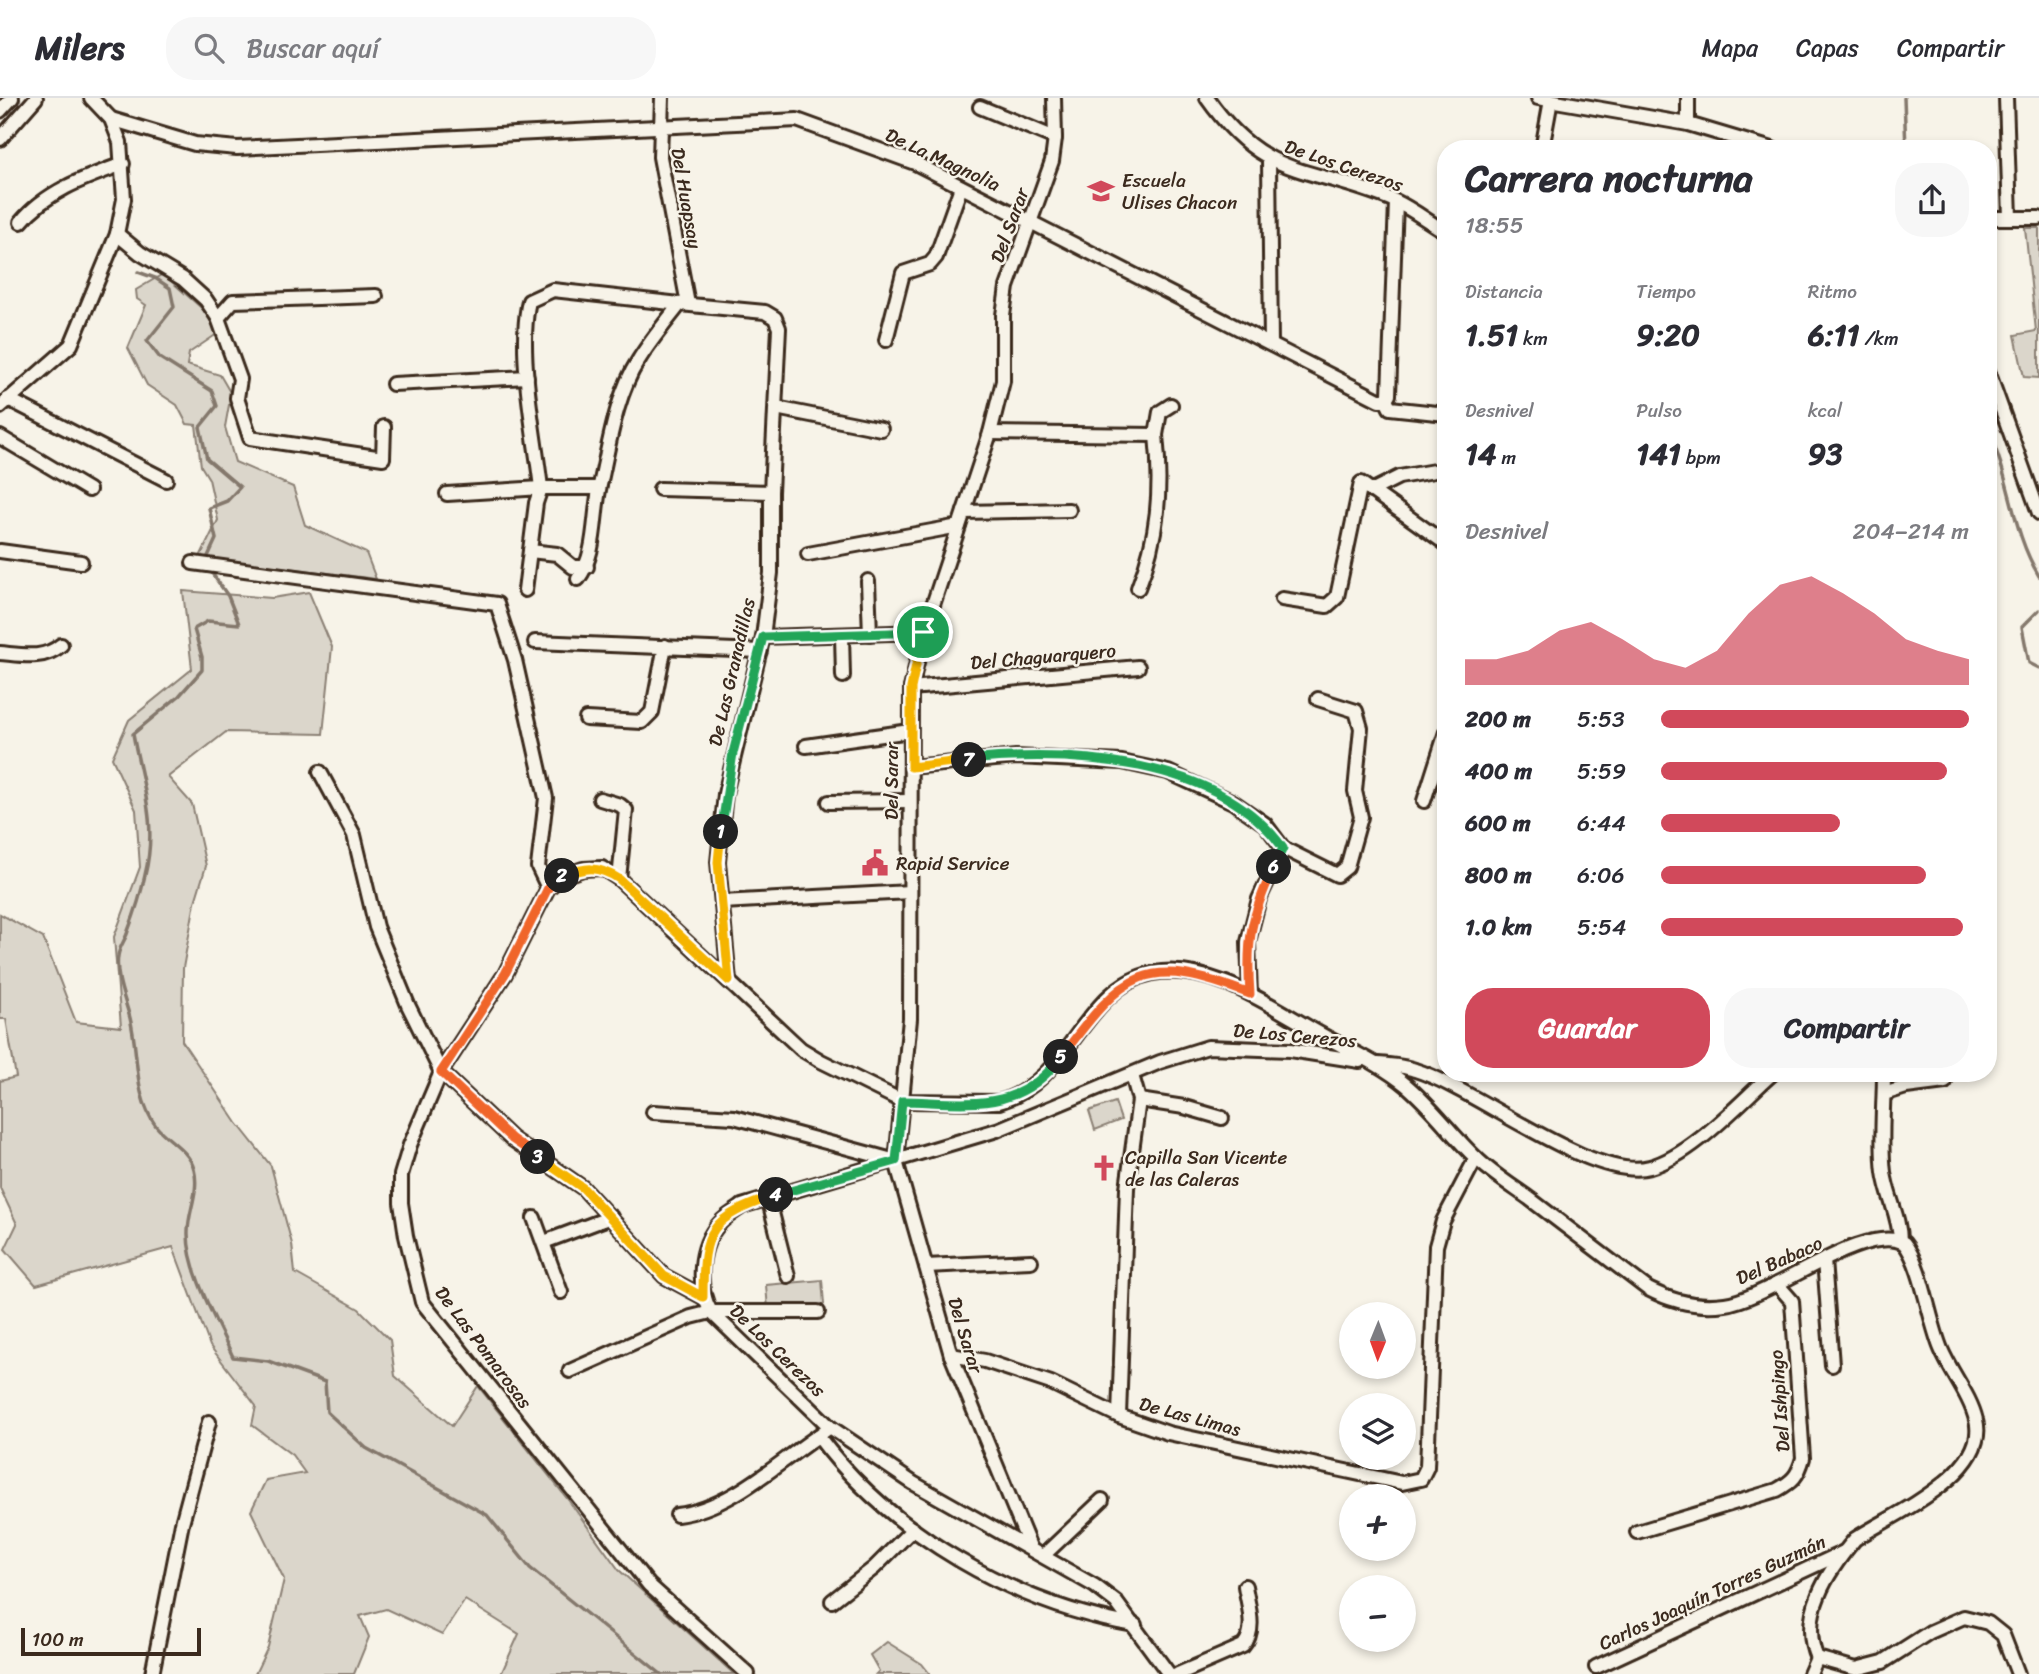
<!DOCTYPE html>
<html lang="es">
<head>
<meta charset="utf-8">
<style>
	:root { --surface:#fff; --page:#f7f7f7; --text:#2b2b33; --muted:#7c7c81; --line:#e1e1e2; --accent:#d1495b }
	body { margin:0; font-family:Sriracha,sans-serif; background:var(--page); color:var(--text); height:100vh; display:flex; flex-direction:column; font-size:26px; white-space:nowrap }
	* { box-sizing:border-box; margin:0 }
	p { font-size:23px; color:var(--muted) }
	.icon { flex:none; width:38px; height:38px; fill:none; stroke:currentColor; stroke-width:2; stroke-linecap:round; stroke-linejoin:round }
	.map { position:relative; flex:1; overflow:hidden }
	.side { position:absolute; left:1437px; top:42px; width:560px; height:942px; display:flex; flex-direction:column; background:var(--surface); border-radius:28px; box-shadow:0 4px 10px #0003 }
	.side>* { flex:none }
	.needle { width:46px; rotate:181deg }
	.tools { position:absolute; left:1339px; top:1204px; display:grid; gap:14px }
	.tools a { display:grid; place-items:center; width:77px; height:77px; border-radius:50%; background:var(--surface); box-shadow:0 4px 10px #0003; font-size:35px }
	.scale { position:absolute; left:21px; bottom:18px; width:180px; box-sizing:border-box; padding-left:7px; border:4px solid #3b2a1e; border-top:0; font-size:19px; line-height:24px; white-space:nowrap; color:#3b2a1e; -webkit-text-stroke:5px #f7f3e8; paint-order:stroke }
	.pin { position:absolute; display:grid; place-items:center; width:60px; height:60px; color:#fff; margin:-30px; border:4px solid #fff; border-radius:50%; box-shadow:0 2px 7px #0007 }
	.km { position:absolute; width:35px; height:35px; margin:-18px; border-radius:50%; background:#222; color:#fff; font-size:19px; line-height:35px; text-align:center }
	.round { display:grid; place-items:center; flex:none; width:74px; height:74px; border-radius:28px; background:var(--page) }
	.overview { display:flex; align-items:center; justify-content:space-between; height:119px; padding:0 28px }
	h1 { font-size:38px; font-weight:700; line-height:52px }
	.stats { display:grid; grid-template-columns:repeat(3,1fr); gap:10px; height:119px; padding:7px 28px }
	.stats div { display:grid; align-content:center }
	.stats b { font-size:30px; font-weight:700 }
	.stats small { font-size:19px; font-weight:400 }
	.stats p { font-size:19px }
	.chart { height:196px; padding:14px 28px }
	.chart p { display:flex; justify-content:space-between }
	.chart svg { width:100%; height:126px; margin-top:7px; fill:var(--accent); opacity:.7 }
	.action { display:flex; gap:14px; margin-top:auto; padding:14px 28px }
	.action a { flex:1; height:80px; border-radius:28px; background:var(--accent); color:#fff; font-size:28px; font-weight:700; line-height:80px; text-align:center }
	.action a+a { background:var(--page); color:var(--text) }
	ul { padding:0 28px; list-style:none; font-size:23px }
	li { display:grid; grid-template-columns:112px 84px 1fr; align-items:center; height:52px }
	li i { height:18px; border-radius:9px; background:var(--accent) }
	header { display:flex; align-items:center; gap:42px; box-sizing:border-box; height:98px; padding:0 35px; background:var(--surface); border-bottom:2px solid var(--line) }
	header strong { font-size:33px }
	nav { display:flex; gap:38px; margin-inline-start:auto; font-size:24px }
	.search { width:490px; height:63px; background:var(--page); display:flex; align-items:center; gap:18px; box-sizing:border-box; padding:0 24px; border-radius:28px; color:var(--muted); font-size:26px }
	.map>svg:first-child { display:block }
	.green { fill:#dbd6cb; stroke:#8b8074; stroke-width:2 }
	.lines { fill:none; stroke-linecap:round; stroke-linejoin:round }
	.stream { stroke:#84786c; stroke-width:3.5 }
	.minor-casing { stroke:#3b2a1e; stroke-width:18 }
	.minor { stroke:#f7f3e8; stroke-width:12 }
	.split-1-casing { stroke:#fff; stroke-width:14 }
	.split-2-casing { stroke:#fff; stroke-width:14 }
	.split-3-casing { stroke:#fff; stroke-width:14 }
	.split-4-casing { stroke:#fff; stroke-width:14 }
	.split-5-casing { stroke:#fff; stroke-width:14 }
	.split-6-casing { stroke:#fff; stroke-width:14 }
	.split-7-casing { stroke:#fff; stroke-width:14 }
	.split-8-casing { stroke:#fff; stroke-width:14 }
	.split-1 { stroke:#22a559; stroke-width:9 }
	.split-2 { stroke:#f5b400; stroke-width:9 }
	.split-3 { stroke:#f0652b; stroke-width:9 }
	.split-4 { stroke:#f5b400; stroke-width:9 }
	.split-5 { stroke:#22a559; stroke-width:9 }
	.split-6 { stroke:#f0652b; stroke-width:9 }
	.split-7 { stroke:#22a559; stroke-width:9 }
	.split-8 { stroke:#f5b400; stroke-width:9 }
	.labels { text-anchor:middle; stroke-width:5; stroke-linejoin:round; paint-order:stroke }
	.street-label { font-size:19px; fill:#3b2a1e; stroke:#f7f3e8 }
	.poi-label { font-size:19px; fill:#3b2a1e; stroke:#f7f3e8; text-anchor:start }
</style>
</head>
<body>
<header>
<strong>Milers</strong>
<div class="search"><svg class="icon" aria-label="search" viewBox="0 0 24 24"><circle cx="10" cy="10" r="6"/><path d="M15 15l6 6"/></svg>Buscar aquí</div>
<nav><a>Mapa</a><a>Capas</a><a>Compartir</a></nav>
</header>
<div class="map">
<svg width="2039" height="1576" viewBox="0 0 2039 1576">
	<rect width="100%" height="100%" fill="#f7f3e8"/>
	<filter id="ink" filterUnits="userSpaceOnUse"><feTurbulence type="fractalNoise" baseFrequency=".0143" numOctaves="2"/><feDisplacementMap in="SourceGraphic" scale="14" xChannelSelector="R" yChannelSelector="G"/><feConvolveMatrix kernelMatrix="1 2 1 2 8 2 1 2 1" color-interpolation-filters="sRGB"/></filter>
	<g filter="url(#ink)">
		<!-- green -->
		<g class="green">
			<path d="M 2025,130 L 2039,130 L 2039,280 L 2024,279 L 2015,237 L 2036,233 Z"/>
			<path d="M 163,176 L 207,215 L 217,236 L 189,255 L 187,267 L 220,277 L 231,296 L 225,329 L 235,364 L 293,389 L 305,427 L 366,455 L 376,481 L 200,459 L 218,422 L 209,381 L 201,368 L 196,327 L 187,326 L 177,307 L 147,287 L 128,250 L 146,207 L 137,201 L 136,192 Z"/>
			<path d="M 183,493 L 272,500 L 309,494 L 332,549 L 323,636 L 226,634 L 168,679 L 192,706 L 206,768 L 195,804 L 183,870 L 182,943 L 237,1025 L 271,1068 L 292,1146 L 295,1175 L 359,1211 L 390,1242 L 395,1278 L 452,1328 L 478,1288 L 569,1403 L 619,1472 L 734,1576 L 501,1576 L 519,1536 L 465,1502 L 442,1537 L 386,1511 L 360,1518 L 369,1539 L 354,1576 L 255,1576 L 268,1549 L 284,1481 L 251,1413 L 266,1382 L 305,1375 L 292,1357 L 252,1327 L 256,1308 L 210,1248 L 173,1149 L 36,1187 L 5,1151 L 17,1126 L 0,1090 L 0,983 L 16,979 L 6,921 L 0,921 L 0,816 L 43,840 L 76,924 L 121,929 L 114,839 L 140,769 L 136,712 L 112,660 L 129,622 L 192,571 Z"/>
			<path d="M 1115,1004 L 1121,1022 L 1095,1032 L 1089,1013 Z"/>
			<path d="M 822,1182 L 824,1206 L 768,1211 L 766,1187 Z"/>
			<path d="M 887,1544 L 922,1566 L 930,1576 L 876,1576 L 879,1573 L 870,1557 Z"/>
		</g>
		<g class="lines">
			<!-- stream -->
			<g class="stream">
				<path d="M 1904,0 L 1906,51"/>
				<path d="M 138,174 L 155,180 L 170,190 L 174,209 L 147,243 L 160,260 L 212,293 L 217,308 L 200,329 L 207,361 L 240,389 L 227,403 L 209,410 L 216,441 L 205,465"/>
				<path d="M 1988,334 C 2011,379 2011,432 2039,478"/>
				<path d="M 209,471 L 228,498 L 239,526 L 208,523 L 194,531 L 202,559 L 202,572 L 179,598 L 133,636 C 142,686 158,725 145,777 C 141,796 135,815 128,833 C 126,841 119,849 118,858 C 115,878 125,901 130,920 C 139,955 133,997 156,1028 C 167,1042 189,1052 194,1071 C 200,1093 188,1113 188,1134 C 187,1172 217,1224 233,1259 L 268,1263 L 325,1284 L 327,1314 L 366,1350 L 487,1417 L 530,1470 L 661,1576"/>
				<path d="M 2039,512 L 2022,529 L 2029,565 L 2039,570"/>
			</g>
			<!-- minor casing -->
			<g class="minor-casing">
				<g id="minor">
					<path d="M 662,0 L 660,59 L 688,206"/>
					<path d="M 1207,0 C 1266,84 1311,67 1395,103 C 1412,111 1429,124 1446,134"/>
					<path d="M 1538,0 L 1688,26 L 1772,51"/>
					<path d="M 1688,0 L 1688,26"/>
					<path d="M 2006,0 L 2010,120"/>
					<path d="M 980,9 L 1055,40"/>
					<path d="M 0,13 L 12,0"/>
					<path d="M 111,21 L 195,46 L 237,50 L 797,22 L 915,65 L 1379,302 L 1386,302"/>
					<path d="M 0,41 L 36,0"/>
					<path d="M 1542,51 L 1551,2"/>
					<path d="M 1269,62 L 1271,246"/>
					<path d="M 1988,120 L 2039,120"/>
					<path d="M 21,124 C 46,93 87,79 123,66"/>
					<path d="M 117,136 L 140,155 L 183,181 L 206,202 L 218,220 L 240,281 L 237,300 L 250,340 L 383,360 L 384,329"/>
					<path d="M 218,220 L 233,203 L 376,198"/>
					<path d="M 886,242 L 903,175 L 930,166 L 936,159 L 961,89"/>
					<path d="M 1988,273 L 2039,415"/>
					<path d="M 393,286 L 527,279"/>
					<path d="M 8,301 L 166,382"/>
					<path d="M 1386,302 L 1389,297 L 1396,104"/>
					<path d="M 1386,302 L 1390,310 L 1446,316"/>
					<path d="M 0,309 L 71,247 L 117,136 L 124,101 L 120,44 L 111,21 L 91,0"/>
					<path d="M 776,310 L 881,331"/>
					<path d="M 990,335 L 1156,337 L 1160,314 L 1171,307"/>
					<path d="M 0,339 L 89,392"/>
					<path d="M 599,390 L 541,390 C 535,337 517,254 529,203 L 553,192 L 680,206"/>
					<path d="M 660,391 L 771,394"/>
					<path d="M 1371,393 L 1399,379 L 1446,371"/>
					<path d="M 447,396 L 541,390 L 536,405 L 525,492"/>
					<path d="M 964,414 L 1069,412"/>
					<path d="M 0,453 L 81,464"/>
					<path d="M 530,453 L 557,456 L 573,469 L 587,469"/>
					<path d="M 808,456 L 959,428"/>
					<path d="M 193,465 L 497,506 L 515,562 L 546,700 L 538,769 L 548,790"/>
					<path d="M 578,481 C 597,456 593,417 600,387 C 609,348 616,297 638,263 C 650,243 666,224 680,206 L 765,214 L 775,220 L 779,230 L 771,394 L 771,475 L 763,539 L 725,696 L 718,764 L 729,883"/>
					<path d="M 868,483 L 870,536"/>
					<path d="M 1138,490 C 1158,439 1162,392 1156,337"/>
					<path d="M 1282,501 L 1327,508 L 1337,499 L 1361,385 L 1446,446"/>
					<path d="M 842,537 L 843,578"/>
					<path d="M 763,539 L 924,534"/>
					<path d="M 535,544 L 760,553"/>
					<path d="M 0,555 C 22,557 44,562 61,547"/>
					<path d="M 911,590 L 1138,569"/>
					<path d="M 586,621 L 642,624 L 652,614 L 665,548"/>
					<path d="M 806,648 L 910,633"/>
					<path d="M 911,669 L 1016,659 L 1122,664 L 1168,674 L 1233,704 L 1265,726 L 1283,750 L 1337,777 L 1347,769 L 1361,719 L 1355,693 L 1361,630 L 1356,613 L 1318,601"/>
					<path d="M 320,674 L 354,737 L 376,829 L 408,907 L 441,974 L 512,1041 L 583,1090 L 664,1178 L 703,1199"/>
					<path d="M 600,701 L 620,707 L 626,712 L 619,781"/>
					<path d="M 1424,703 L 1446,634"/>
					<path d="M 829,704 L 910,703"/>
					<path d="M 722,804 L 910,794"/>
					<path d="M 1250,896 L 1248,844 L 1259,801 L 1283,750"/>
					<path d="M 1378,966 C 1391,967 1404,968 1415,972 C 1475,990 1593,1085 1650,1069 C 1693,1057 1740,1004 1773,975"/>
					<path d="M 1884,975 C 1884,1007 1880,1042 1884,1074 C 1887,1098 1900,1119 1900,1143"/>
					<path d="M 1884,996 L 1906,989 L 1945,984"/>
					<path d="M 1139,1002 L 1184,1009 L 1222,1020"/>
					<path d="M 653,1014 L 734,1019 L 896,1063"/>
					<path d="M 768,1099 L 788,1178"/>
					<path d="M 534,1120 L 561,1194"/>
					<path d="M 544,1144 L 611,1119"/>
					<path d="M 1824,1162 L 1832,1267"/>
					<path d="M 926,1168 L 1031,1163"/>
					<path d="M 951,1257 L 985,1263 L 1051,1285 L 1119,1318 L 1168,1335 L 1402,1385 L 1421,1381 L 1427,1369 L 1436,1148 L 1443,1123 L 1476,1060"/>
					<path d="M 570,1273 L 691,1219 L 711,1214 L 818,1214"/>
					<path d="M 1119,1318 L 1127,1090 L 1139,1002 L 1132,977"/>
					<path d="M 830,1329 L 818,1338 C 891,1436 1015,1507 1135,1527"/>
					<path d="M 677,1417 C 729,1411 775,1367 818,1338"/>
					<path d="M 1637,1434 L 1777,1392 C 1793,1383 1798,1378 1803,1360 L 1792,1203 L 1777,1186"/>
					<path d="M 1030,1449 L 951,1257 L 896,1063 L 910,921 L 911,590 L 924,534 L 990,335 L 1003,283 L 1003,217 L 1007,189 L 1052,63 L 1055,40 L 1054,0"/>
					<path d="M 1044,1457 L 1102,1402"/>
					<path d="M 832,1503 L 874,1470 L 913,1431"/>
					<path d="M 1596,1569 L 1844,1454"/>
					<path d="M 152,1576 L 182,1425 L 209,1324"/>
					<path d="M 748,1576 L 649,1487 L 422,1204 L 406,1138 L 401,1105 L 401,1077 L 410,1047 L 441,974 L 505,876 L 548,790 L 563,778 L 583,771 L 602,770 L 619,781 L 801,951 L 821,963 L 902,1003 L 999,1004 C 1072,983 1082,889 1153,875 C 1213,864 1274,911 1324,938 C 1351,953 1382,967 1406,987 C 1432,1009 1451,1036 1475,1059 C 1491,1075 1512,1088 1530,1101 C 1569,1131 1609,1161 1648,1191 C 1673,1204 1697,1210 1725,1206 C 1771,1200 1864,1124 1904,1145 C 1922,1167 1929,1223 1941,1251 C 1951,1275 1970,1297 1976,1322 C 1990,1375 1892,1417 1855,1441 C 1828,1473 1798,1518 1817,1560 L 1856,1571 L 1883,1564 L 1930,1534 L 1964,1519 L 1988,1525 L 2003,1537 L 2018,1576"/>
					<path d="M 1169,1576 L 1116,1504 L 1095,1488 L 913,1385 L 830,1329 L 711,1214 C 697,1189 698,1148 720,1125 C 726,1118 735,1114 742,1108 L 997,1032 L 1160,964 L 1208,949 L 1290,952 L 1360,963"/>
					<path d="M 1178,1576 L 1243,1548 C 1257,1533 1248,1507 1245,1488"/>
					<path d="M 1810,1576 L 1817,1560"/>
				</g>
			</g>
			<!-- minor -->
			<use href="#minor" class="minor"/>
		</g>
	</g>
	<g class="lines" filter="url(#ink)">
		<!-- split-1 casing -->
		<g class="split-1-casing">
			<path id="split-1" d="M 721,734 L 733,655 L 763,539 L 923,534"/>
		</g>
		<!-- split-2 casing -->
		<g class="split-2-casing">
			<path id="split-2" d="M 562,778 C 586,769 597,767 619,781 L 729,883 L 718,764 L 721,734"/>
		</g>
		<!-- split-3 casing -->
		<g class="split-3-casing">
			<path id="split-3" d="M 538,1059 L 512,1041 L 441,974 L 505,876 L 548,790 L 562,778"/>
		</g>
		<!-- split-4 casing -->
		<g class="split-4-casing">
			<path id="split-4" d="M 538,1059 L 583,1090 L 664,1178 L 703,1199 C 703,1130 710,1120 776,1097"/>
		</g>
		<!-- split-5 casing -->
		<g class="split-5-casing">
			<path id="split-5" d="M 776,1097 L 896,1063 L 902,1003 C 966,1004 1018,1017 1061,959"/>
		</g>
		<!-- split-6 casing -->
		<g class="split-6-casing">
			<path id="split-6" d="M 1061,959 C 1125,873 1145,855 1250,896 C 1246,841 1251,819 1274,769"/>
		</g>
		<!-- split-7 casing -->
		<g class="split-7-casing">
			<path id="split-7" d="M 969,662 C 1070,652 1218,659 1283,750 L 1274,769"/>
		</g>
		<!-- split-8 casing -->
		<g class="split-8-casing">
			<path id="split-8" d="M 923,534 L 911,590 L 911,669 L 969,662"/>
		</g>
		<!-- split-1 -->
		<use href="#split-1" class="split-1"/>
		<!-- split-2 -->
		<use href="#split-2" class="split-2"/>
		<!-- split-3 -->
		<use href="#split-3" class="split-3"/>
		<!-- split-4 -->
		<use href="#split-4" class="split-4"/>
		<!-- split-5 -->
		<use href="#split-5" class="split-5"/>
		<!-- split-6 -->
		<use href="#split-6" class="split-6"/>
		<!-- split-7 -->
		<use href="#split-7" class="split-7"/>
		<!-- split-8 -->
		<use href="#split-8" class="split-8"/>
	</g>
	<!-- icons -->
	<defs>
		<g id="school-bare" transform="scale(2.1)"><path d="M0-5L7-2L0 1L-7-2ZM-4 1L0 2.5L4 1V4Q0 6-4 4Z" fill="#d1495b" stroke="#f7f3e8" stroke-width="2.5" paint-order="stroke"/></g>
		<g id="civic-bare" transform="scale(2.1)"><path d="M-.6-6.5H3V-4.5H.6V-3L4-1V1h2V6H-6V1h2V-1L-.6-3ZM-1.2 2.5V6h2.4V2.5Z" fill="#d1495b" stroke="#f7f3e8" stroke-width="2.5" paint-order="stroke"/></g>
		<g id="church-bare" transform="scale(2.1)"><path d="M-1.2-6h2.4v3.5h3.3v2.4h-3.3V6h-2.4V-.1h-3.3v-2.4h3.3Z" fill="#d1495b" stroke="#f7f3e8" stroke-width="2.5" paint-order="stroke"/></g>
	</defs>
	<g fill-rule="evenodd">
		<use href="#school-bare" x="1101" y="93"/>
		<use href="#civic-bare" x="875" y="765"/>
		<use href="#church-bare" x="1104" y="1070"/>
	</g>
	<g class="labels">
		<!-- street labels -->
		<g class="street-label">
			<text transform="translate(943 61) rotate(25)" y="7">De La Magnolia</text>
			<text transform="translate(1344 67) rotate(19)" y="7">De Los Cerezos</text>
			<text transform="translate(687 100) rotate(80)" y="7">Del Huapsay</text>
			<text transform="translate(1009 127) rotate(-70)" y="7">Del Sarar</text>
			<text transform="translate(1043 558) rotate(-5)" y="7">Del Chaguarquero</text>
			<text transform="translate(731 574) rotate(-77)" y="7">De Las Granadillas</text>
			<text transform="translate(891 683) rotate(-90)" y="7">Del Sarar</text>
			<text transform="translate(1295 937) rotate(5)" y="7">De Los Cerezos</text>
			<text transform="translate(1779 1162) rotate(-24)" y="7">Del Babaco</text>
			<text transform="translate(966 1237) rotate(73)" y="7">Del Sarar</text>
			<text transform="translate(484 1249) rotate(53)" y="7">De Las Pomarosas</text>
			<text transform="translate(778 1252) rotate(44)" y="7">De Los Cerezos</text>
			<text transform="translate(1779 1303) rotate(-94)" y="7">Del Ishpingo</text>
			<text transform="translate(1190 1318) rotate(15)" y="7">De Las Limas</text>
			<text transform="translate(1712 1494) rotate(-25)" y="7">Carlos Joaquín Torres Guzmán</text>
		</g>
		<!-- poi labels -->
		<g class="poi-label">
			<text x="1122" y="89">Escuela<tspan x="1122" dy="22">Ulises Chacon</tspan></text>
			<text x="896" y="772">Rapid Service</text>
			<text x="1125" y="1066">Capilla San Vicente<tspan x="1125" dy="22">de las Caleras</tspan></text>
		</g>
	</g>
</svg>
<div class="tools">
<a><svg class="needle" viewBox="-14 -14 28 28"><path d="M0-13l5 13h-10z" fill="#e53935"/><path d="M0 13l5-13h-10z" fill="#7c7c81"/></svg></a>
<a><svg class="icon" aria-label="layers" viewBox="0 0 24 24"><path d="M12 4l9 5-9 5-9-5zM3 14l9 5 9-5"/></svg></a>
<a>+</a>
<a>−</a>
</div>
<div class="scale">100 m</div>
<div class="pin" style="left:923px;top:534px;background:#1e9e55"><svg class="icon" aria-label="arrive" viewBox="0 0 24 24"><path d="M6 21V4h12l-3 4 3 4H6"/></svg></div>
<b class="km" style="left:721px;top:734px">1</b>
<b class="km" style="left:562px;top:778px">2</b>
<b class="km" style="left:538px;top:1059px">3</b>
<b class="km" style="left:776px;top:1097px">4</b>
<b class="km" style="left:1061px;top:959px">5</b>
<b class="km" style="left:1274px;top:769px">6</b>
<b class="km" style="left:969px;top:662px">7</b>
<section class="side">
<div class="overview"><div><h1>Carrera nocturna</h1><p>18:55</p></div><a class="round"><svg class="icon" aria-label="share" viewBox="0 0 24 24"><path d="M12 15V3M7 8l5-5 5 5M5 13v7h14v-7"/></svg></a></div>
<div class="stats">
<div><p>Distancia</p><b>1.51<small> km</small></b></div>
<div><p>Tiempo</p><b>9:20</b></div>
<div><p>Ritmo</p><b>6:11<small> /km</small></b></div>
</div>
<div class="stats">
<div><p>Desnivel</p><b>14<small> m</small></b></div>
<div><p>Pulso</p><b>141<small> bpm</small></b></div>
<div><p>kcal</p><b>93</b></div>
</div>
<div class="chart"><p><span>Desnivel</span>204–214 m</p>
<svg viewBox="0 0 160 44" preserveAspectRatio="none"><path d="M0 44V35L10 35L20 32L30 25L40 22L50 28L60 35L70 38L80 32L90 19L100 9L110 6L120 12L130 19L140 28L150 32L160 35V44z"/></svg>
</div>
<ul>
<li><b>200 m</b>5:53<i style="width:100%"></i></li>
<li><b>400 m</b>5:59<i style="width:93%"></i></li>
<li><b>600 m</b>6:44<i style="width:58%"></i></li>
<li><b>800 m</b>6:06<i style="width:86%"></i></li>
<li><b>1.0 km</b>5:54<i style="width:98%"></i></li>
</ul>
<div class="action"><a>Guardar</a><a>Compartir</a></div>
</section>
</div>
</body>
</html>
